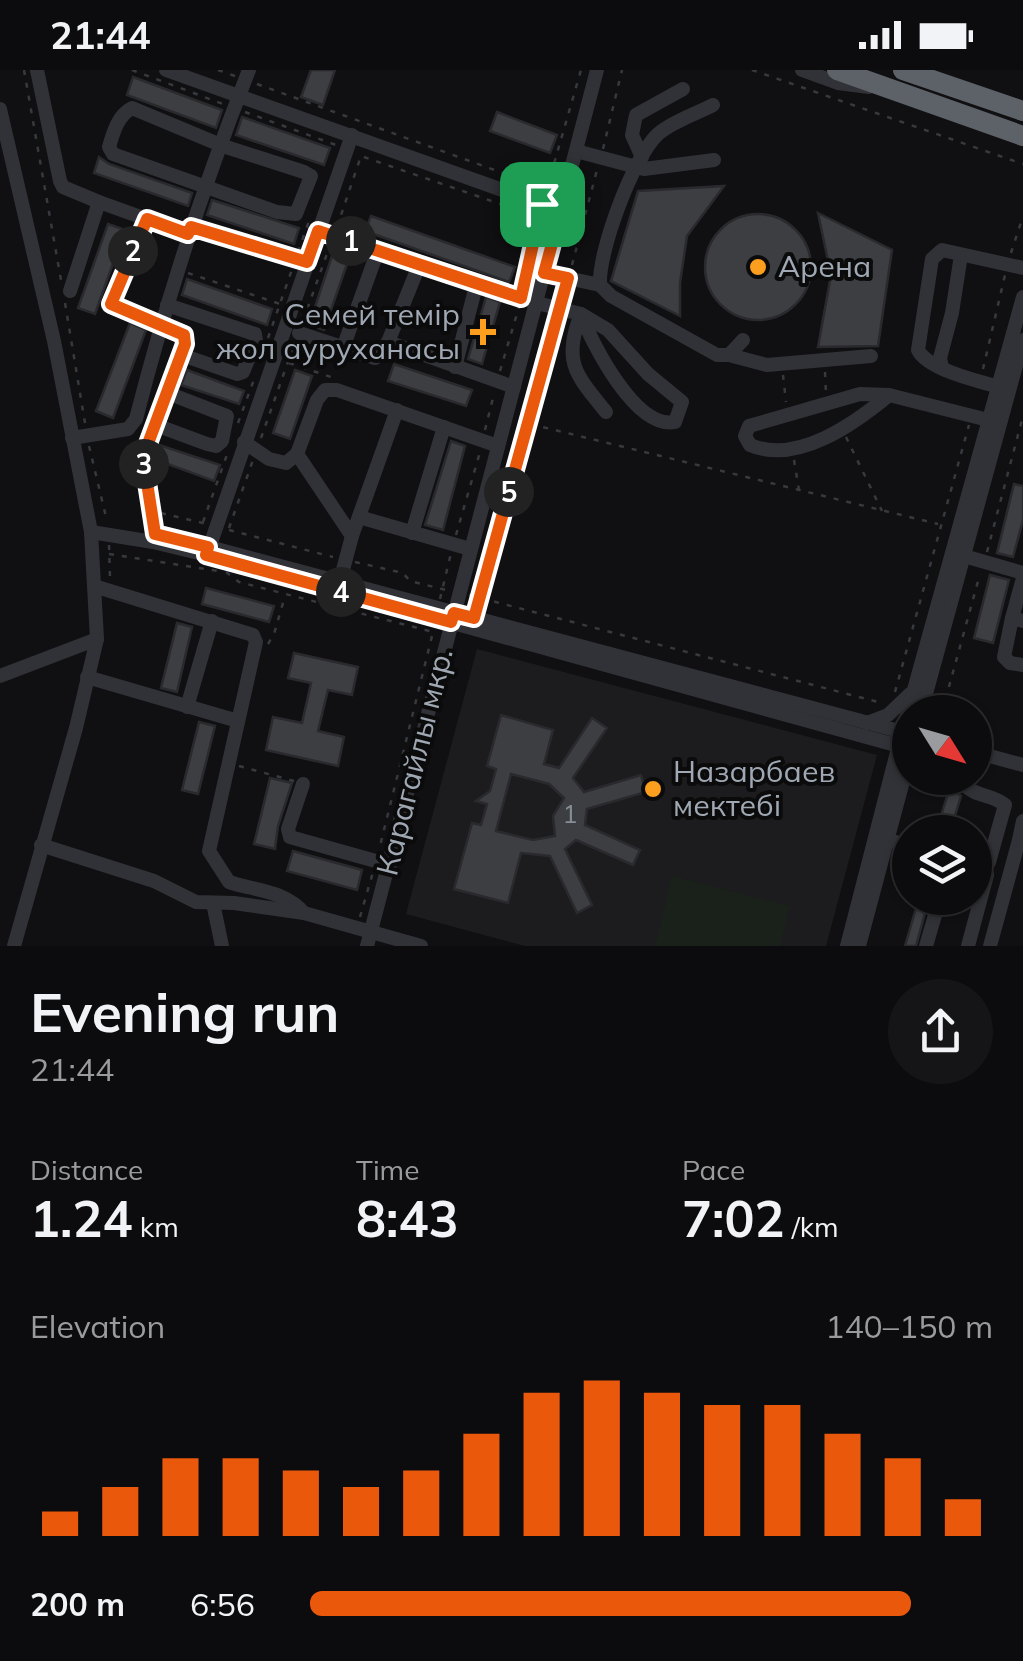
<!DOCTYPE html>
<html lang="en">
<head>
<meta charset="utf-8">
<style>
	:root { --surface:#0c0c0e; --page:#151517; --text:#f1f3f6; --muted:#9a9b9e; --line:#2c2c2e; --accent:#ea580c }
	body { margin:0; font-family:Mulish,sans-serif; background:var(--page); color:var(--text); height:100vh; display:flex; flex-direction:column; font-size:38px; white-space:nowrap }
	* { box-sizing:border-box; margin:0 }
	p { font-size:32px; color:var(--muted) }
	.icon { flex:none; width:55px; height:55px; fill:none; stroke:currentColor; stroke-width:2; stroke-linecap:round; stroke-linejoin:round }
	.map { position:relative; height:876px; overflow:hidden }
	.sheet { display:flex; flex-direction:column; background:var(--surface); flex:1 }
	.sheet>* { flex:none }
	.needle { width:65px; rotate:127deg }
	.tools { position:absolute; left:892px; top:625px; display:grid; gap:20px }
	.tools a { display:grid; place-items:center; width:100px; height:100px; border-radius:50%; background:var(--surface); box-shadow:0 2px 8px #0004,0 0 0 2px var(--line); font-size:50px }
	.pin { position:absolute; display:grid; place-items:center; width:85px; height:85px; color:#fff; margin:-42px; border-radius:20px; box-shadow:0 5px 15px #0006 }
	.km { position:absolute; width:50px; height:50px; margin:-25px; border-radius:50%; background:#222; color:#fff; font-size:28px; line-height:50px; text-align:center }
	.round { display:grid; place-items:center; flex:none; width:105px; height:105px; border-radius:52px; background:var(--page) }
	.head { display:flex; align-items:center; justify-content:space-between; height:170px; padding:0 30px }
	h1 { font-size:55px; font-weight:700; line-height:75px }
	.stats { display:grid; grid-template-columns:repeat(3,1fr); gap:15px; height:170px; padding:10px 30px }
	.stats div { display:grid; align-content:center }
	.stats b { font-size:50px; font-weight:700 }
	.stats small { font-size:28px; font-weight:400 }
	.stats p { font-size:28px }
	.chart { height:280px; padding:20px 30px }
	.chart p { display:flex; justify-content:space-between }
	.chart svg { width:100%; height:180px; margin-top:10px; stroke:var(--accent); stroke-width:6 }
	ul { padding:0 30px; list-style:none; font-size:32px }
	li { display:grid; grid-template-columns:160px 120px 1fr; align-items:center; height:75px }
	li i { height:25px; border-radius:12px; background:var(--accent) }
	.status { display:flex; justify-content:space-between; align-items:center; height:70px; padding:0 50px; background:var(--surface); direction:ltr }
	.status svg { height:28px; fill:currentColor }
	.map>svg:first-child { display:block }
	.built { fill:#1c1c1f }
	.green { fill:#1a211a }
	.building { fill:#3c3e42; stroke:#2a2a2e; stroke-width:2.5; fill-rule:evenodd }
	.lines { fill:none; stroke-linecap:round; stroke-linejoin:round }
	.path { stroke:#37393e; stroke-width:2.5; stroke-dasharray:5 8; stroke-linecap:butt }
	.minor { stroke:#313237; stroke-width:14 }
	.highway { stroke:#5d6168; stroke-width:20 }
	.route-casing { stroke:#fff; stroke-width:20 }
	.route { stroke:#ea580c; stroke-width:12 }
	.poi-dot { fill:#fc9e1e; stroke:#0b0b0c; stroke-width:4 }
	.labels { text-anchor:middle; stroke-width:8; stroke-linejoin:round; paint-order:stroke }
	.number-label { font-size:25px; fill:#878e97 }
	.poi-label { font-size:30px; fill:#a0a8b3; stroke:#0b0b0c; text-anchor:start }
	.street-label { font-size:30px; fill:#a0a8b3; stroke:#0b0b0c }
</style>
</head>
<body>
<div class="status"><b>21:44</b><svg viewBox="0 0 49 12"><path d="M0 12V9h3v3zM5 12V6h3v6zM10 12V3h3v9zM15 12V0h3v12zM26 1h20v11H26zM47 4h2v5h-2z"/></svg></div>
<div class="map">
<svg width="1023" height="876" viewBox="0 0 1023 876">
	<rect width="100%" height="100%" fill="#101012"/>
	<!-- built -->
	<path class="built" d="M 477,579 L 877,685 L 826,876 L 525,876 L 406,844 Z"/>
	<!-- green -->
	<path class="green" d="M 672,806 L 790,836 L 780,876 L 655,876 Z"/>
	<!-- building -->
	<g class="building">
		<path d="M 311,0 L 335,0 L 323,35 L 301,27 Z"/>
		<path d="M 133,7 L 222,40 L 216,58 L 127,25 Z"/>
		<path d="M 497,42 L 557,65 L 550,83 L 490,61 Z"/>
		<path d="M 242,47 L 330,78 L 324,95 L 236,65 Z"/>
		<path d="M 99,87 L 109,94 L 192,123 L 188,136 L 94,103 Z"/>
		<path d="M 724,116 L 687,166 L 680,213 L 680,246 L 611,211 L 638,121 Z"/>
		<path d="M 212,130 L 299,158 L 294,174 L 207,145 Z"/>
		<path d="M 818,143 L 892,180 L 878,276 L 818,277 L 831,205 Z"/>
		<circle cx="758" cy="197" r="53"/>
		<path d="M 371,146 L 515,197 L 509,212 L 365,161 Z"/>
		<path d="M 108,154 L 125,160 L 95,244 L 78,238 Z"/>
		<path d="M 332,186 L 348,191 L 324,260 L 309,255 Z"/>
		<path d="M 187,209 L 272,239 L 267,255 L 182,225 Z"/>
		<path d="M 486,227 L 500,232 L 482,294 L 468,289 Z"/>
		<path d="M 130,253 L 146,260 L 113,348 L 96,341 Z"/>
		<path d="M 394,294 L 472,320 L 466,336 L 388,311 Z"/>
		<path d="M 187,300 L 244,321 L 239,334 L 181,315 Z"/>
		<path d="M 295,300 L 312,306 L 290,369 L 273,363 Z"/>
		<path d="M 451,371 L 465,376 L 443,460 L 425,455 Z"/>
		<path d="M 159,375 L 220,395 L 214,411 L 154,389 Z"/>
		<path d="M 1014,414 L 1023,416 L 1023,450 L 1013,487 L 997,483 Z"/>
		<path d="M 990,505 L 1009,510 L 993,573 L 974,568 Z"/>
		<path d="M 206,518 L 274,536 L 269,552 L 202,534 Z"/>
		<path d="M 177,553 L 192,557 L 177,622 L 161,618 Z"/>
		<path d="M 294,583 L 358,597 L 352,625 L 328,620 L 318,661 L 344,667 L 338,696 L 266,680 L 273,647 L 302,653 L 311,613 L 288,608 Z"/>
		<path d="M 501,645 L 553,660 L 544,694 L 559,698 L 592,648 L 607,658 L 573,708 L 584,722 L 641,705 L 646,722 L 587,739 L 585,755 L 640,780 L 633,795 L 576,770 L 565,779 L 592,835 L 577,843 L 550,786 L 521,783 L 508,833 L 454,819 L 472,753 L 481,755 L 487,734 L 476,731 L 490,721 L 496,699 L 487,696 ZM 511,704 L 549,714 L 564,728 L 553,746 L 555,766 L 533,770 L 496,761 Z"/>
		<path d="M 199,652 L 215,656 L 198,724 L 182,720 Z"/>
		<path d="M 270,708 L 292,713 L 278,756 L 275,779 L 254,774 Z"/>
		<path d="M 950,717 L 961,726 L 950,762 L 936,762 Z"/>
		<path d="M 293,781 L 362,800 L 357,820 L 287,801 Z"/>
		<path d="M 919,828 L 929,828 L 916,876 L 905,876 Z"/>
	</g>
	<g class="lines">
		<!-- path -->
		<g class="path">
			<path d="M 24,0 L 61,210"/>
			<path d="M 132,0 L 223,34"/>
			<path d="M 218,0 L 235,6"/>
			<path d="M 752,0 L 1023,94"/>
			<path d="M 257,14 L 547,119 L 546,122"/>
			<path d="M 245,42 L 336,75"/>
			<path d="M 603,79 L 622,0"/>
			<path d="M 547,118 L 581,0"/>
			<path d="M 337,157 L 361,86 L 538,147"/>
			<path d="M 204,160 L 296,189"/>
			<path d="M 1011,183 L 1023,146"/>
			<path d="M 572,195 L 598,96"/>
			<path d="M 188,203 L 280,234"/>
			<path d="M 524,215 L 540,144"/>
			<path d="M 65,233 L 85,353"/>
			<path d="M 303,251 L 329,178"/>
			<path d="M 268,268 L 310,148"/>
			<path d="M 289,293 L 334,308"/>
			<path d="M 983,299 L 1005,205"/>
			<path d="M 500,301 L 519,237"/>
			<path d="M 825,302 L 826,324"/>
			<path d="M 783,305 L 786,332"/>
			<path d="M 518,351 L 938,454"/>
			<path d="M 238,353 L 256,304"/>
			<path d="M 485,360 L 494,324"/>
			<path d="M 846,367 L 882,441"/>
			<path d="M 261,368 L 295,272"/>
			<path d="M 89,376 L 107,451"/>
			<path d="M 794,390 L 799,420"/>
			<path d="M 161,443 L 207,454"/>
			<path d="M 203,452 L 229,379"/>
			<path d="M 229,458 L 253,390"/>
			<path d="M 229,460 L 333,487"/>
			<path d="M 456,465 L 480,382"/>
			<path d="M 109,475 L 110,507"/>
			<path d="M 987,482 L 1023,346"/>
			<path d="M 109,484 L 218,501"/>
			<path d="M 355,492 L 403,503 L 410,511 L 446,520"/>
			<path d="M 226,502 L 239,512 L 433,562 L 379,780"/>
			<path d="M 469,525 L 882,633"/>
			<path d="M 440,529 L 451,483"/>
			<path d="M 477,537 L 557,251"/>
			<path d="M 268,574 L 274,564 L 285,526"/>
			<path d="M 895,622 L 969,355"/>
			<path d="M 942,642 L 980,504"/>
			<path d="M 239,696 L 294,711"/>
			<path d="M 360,847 L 373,802"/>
		</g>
		<!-- minor -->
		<g class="minor">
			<path d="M 37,0 L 60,111 L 63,117 L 99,132"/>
			<path d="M 166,0 L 561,141"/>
			<path d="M 802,0 L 838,13 L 869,17"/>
			<path d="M 713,35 C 696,44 673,51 658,64 C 633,87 598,182 600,215 L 611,226 L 717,285 L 729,285 L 743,270"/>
			<path d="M 132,38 L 223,76 L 304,102 L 311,106 L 296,144 L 277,142 L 113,84 L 109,77 C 113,63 118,45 132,38 Z"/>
			<path d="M 0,39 L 54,271 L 91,462 L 97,569 L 76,658 L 14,876"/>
			<path d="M 576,81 L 644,99 L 714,90"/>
			<path d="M 642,87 L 632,65 L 636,45 L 683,19"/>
			<path d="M 147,149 L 111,234 L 184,265 L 185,274 L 143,387 L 155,464"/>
			<path d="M 318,161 L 537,233 L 581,244 L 608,260 L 648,304 L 682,332 L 675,352 C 636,360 592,274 581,244"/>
			<path d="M 544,203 L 600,215"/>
			<path d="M 70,221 L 99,132 L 188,164"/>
			<path d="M 167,235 L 255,264 L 256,271 L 243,302 L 237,304 L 179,284"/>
			<path d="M 581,244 C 562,292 576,305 606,342"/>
			<path d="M 299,263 L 375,288 L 388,272 L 420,193"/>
			<path d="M 388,272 L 514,317"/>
			<path d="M 343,278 L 378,180"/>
			<path d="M 729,285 L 767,295 L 871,286"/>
			<path d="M 455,297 L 477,212"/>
			<path d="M 942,298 L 940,288 L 952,243 L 961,185"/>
			<path d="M 1003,318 C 981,312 928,300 918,280 L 932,189 L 942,180 L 1023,198"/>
			<path d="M 889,325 C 854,354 797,395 750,375 L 745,366 L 749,356 L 860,324 L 889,325 L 1000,353"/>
			<path d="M 153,354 L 207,374 L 216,376 L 222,371 L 227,346 L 165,322"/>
			<path d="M 72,368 L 128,359 L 136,349 C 166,231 204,114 249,0"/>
			<path d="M 244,372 L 269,389 L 286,393 L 297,384"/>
			<path d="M 359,447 L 470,479"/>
			<path d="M 91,462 L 153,472 L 207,485 L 910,679"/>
			<path d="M 412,463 L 444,357"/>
			<path d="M 352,466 L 297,384 L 317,330 L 325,320 L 337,320 L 498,376"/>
			<path d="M 213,478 L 910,664"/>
			<path d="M 207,484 L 352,65"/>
			<path d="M 964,486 L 1023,503"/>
			<path d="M 340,511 L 352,466 L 397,340"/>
			<path d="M 94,516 L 253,565 L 256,572 L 209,781 L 229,812 C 256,821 284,820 304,843"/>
			<path d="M 1012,548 L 1023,508"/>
			<path d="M 1023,551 L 1012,548 L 1004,587 L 1010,593 L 1023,595"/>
			<path d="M 0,606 L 97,569"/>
			<path d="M 87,607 L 238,651"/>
			<path d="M 187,637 L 212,551"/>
			<path d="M 921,642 L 1023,270"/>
			<path d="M 867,653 L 888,645 L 910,624"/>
			<path d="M 975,682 L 1023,695"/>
			<path d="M 966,708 L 965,715 C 975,727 993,724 1005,735 L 989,792 L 975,794"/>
			<path d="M 303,714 L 288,759 L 290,767 L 390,795"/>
			<path d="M 1023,751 L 1019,770 L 1023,771"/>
			<path d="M 888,770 L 910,776"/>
			<path d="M 41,775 L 154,811 L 196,832 L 234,833 L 304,843 L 421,876"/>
			<path d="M 213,833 L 222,876"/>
			<path d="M 367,876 L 597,0"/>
			<path d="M 847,876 L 902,663 L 1023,227"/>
			<path d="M 859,876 L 910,685"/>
			<path d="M 926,876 L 940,828"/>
			<path d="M 968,876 L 987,805 L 981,796"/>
			<path d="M 990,876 L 1019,770"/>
		</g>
		<!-- highway -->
		<g class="highway">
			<path d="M 837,0 L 1023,66"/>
			<path d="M 903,0 L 1023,41"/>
		</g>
	</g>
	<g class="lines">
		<!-- route casing -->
		<g class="route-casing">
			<path id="route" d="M 542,134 L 561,141 L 544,203 L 568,208 L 474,548 L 454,543 L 451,552 L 206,485 L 208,477 L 155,464 L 143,387 L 185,274 L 184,265 L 111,234 L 147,149 L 188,164 L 191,157 L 307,192 L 318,161 L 521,228 Z"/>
		</g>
		<!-- route -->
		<use href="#route" class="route"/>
	</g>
	<!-- markers -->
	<g class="poi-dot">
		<circle cx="758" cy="197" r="10"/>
		<path d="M478 247h10v10h10v10h-10v10h-10v-10h-10v-10h10z"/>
		<circle cx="653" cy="719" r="10"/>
	</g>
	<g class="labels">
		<!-- number labels -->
		<g class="number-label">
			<text x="570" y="753">1</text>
		</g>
		<!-- poi labels -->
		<g class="poi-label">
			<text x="778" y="207">Арена</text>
			<text x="460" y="255" text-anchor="end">Семей темір<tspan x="460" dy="34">жол ауруханасы</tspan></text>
			<text x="673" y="712">Назарбаев<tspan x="673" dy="34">мектебі</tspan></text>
		</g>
		<!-- street labels -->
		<g class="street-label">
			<text transform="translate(415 692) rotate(-76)" y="10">Карагайлы мкр.</text>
		</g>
	</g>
</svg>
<div class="tools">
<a><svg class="needle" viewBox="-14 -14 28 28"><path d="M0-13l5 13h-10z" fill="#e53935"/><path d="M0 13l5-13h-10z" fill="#9a9b9e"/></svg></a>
<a><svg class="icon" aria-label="layers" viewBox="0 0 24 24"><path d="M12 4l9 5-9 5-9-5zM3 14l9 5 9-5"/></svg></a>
</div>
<div class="pin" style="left:542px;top:134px;background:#1e9e55"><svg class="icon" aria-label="arrive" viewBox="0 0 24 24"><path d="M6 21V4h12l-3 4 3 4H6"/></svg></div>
<b class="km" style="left:351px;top:171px">1</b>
<b class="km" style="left:133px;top:181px">2</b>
<b class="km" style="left:144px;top:394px">3</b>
<b class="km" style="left:341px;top:522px">4</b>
<b class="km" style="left:509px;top:422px">5</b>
</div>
<section class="sheet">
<div class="head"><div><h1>Evening run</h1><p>21:44</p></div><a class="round"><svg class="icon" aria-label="share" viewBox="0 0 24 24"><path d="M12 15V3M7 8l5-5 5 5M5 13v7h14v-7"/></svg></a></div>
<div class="stats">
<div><p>Distance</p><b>1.24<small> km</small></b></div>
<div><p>Time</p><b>8:43</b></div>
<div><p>Pace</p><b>7:02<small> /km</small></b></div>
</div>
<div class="chart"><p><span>Elevation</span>140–150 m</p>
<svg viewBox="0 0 160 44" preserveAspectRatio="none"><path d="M5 44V38M15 44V32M25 44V25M35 44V25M45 44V28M55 44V32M65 44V28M75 44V19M85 44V9M95 44V6M105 44V9M115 44V12M125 44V12M135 44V19M145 44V25M155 44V35"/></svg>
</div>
<ul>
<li><b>200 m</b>6:56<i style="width:88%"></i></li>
</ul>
</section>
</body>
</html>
